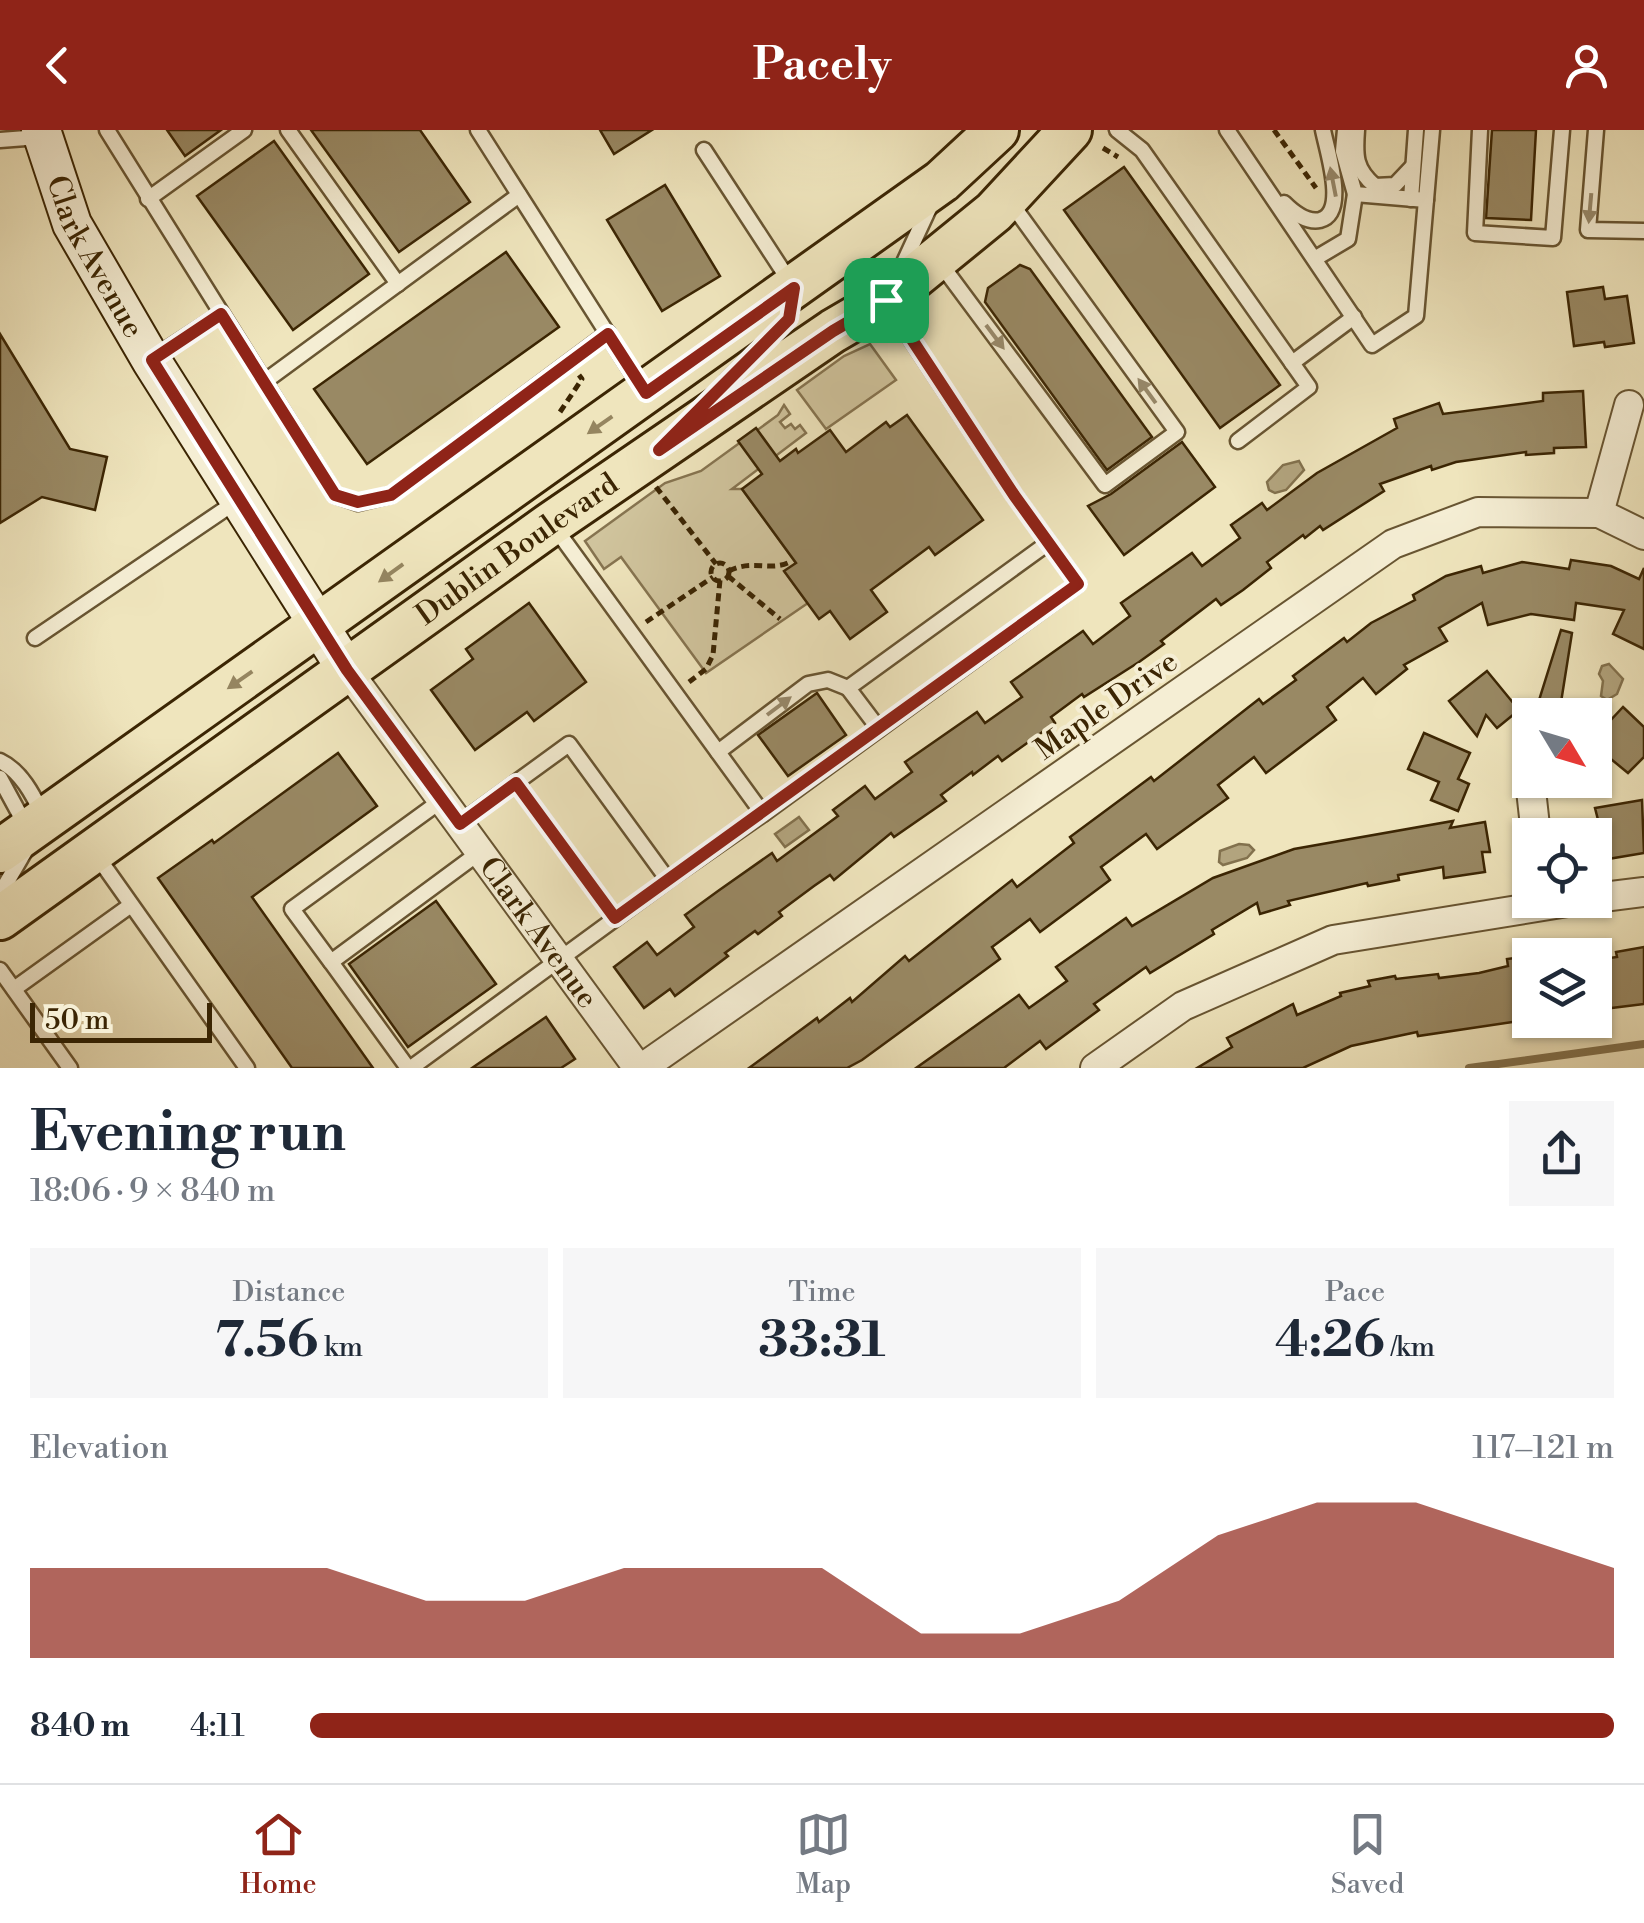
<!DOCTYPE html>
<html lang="en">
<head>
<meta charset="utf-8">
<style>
	:root { --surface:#fff; --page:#f6f6f7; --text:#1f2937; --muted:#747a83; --line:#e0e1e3; --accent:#8f2418 }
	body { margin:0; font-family:"Libre Bodoni",serif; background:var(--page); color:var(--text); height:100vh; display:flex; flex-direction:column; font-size:38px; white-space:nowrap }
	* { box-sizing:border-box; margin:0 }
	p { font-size:32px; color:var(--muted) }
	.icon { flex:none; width:55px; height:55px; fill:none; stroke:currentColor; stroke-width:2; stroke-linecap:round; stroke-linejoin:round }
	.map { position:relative; height:938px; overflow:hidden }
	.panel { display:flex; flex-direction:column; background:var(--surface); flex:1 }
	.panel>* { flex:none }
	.needle { width:65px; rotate:128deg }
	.tools { position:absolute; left:1512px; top:568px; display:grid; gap:20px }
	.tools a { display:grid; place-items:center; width:100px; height:100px; border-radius:0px; background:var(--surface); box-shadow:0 2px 8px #0004; font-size:50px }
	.scale { position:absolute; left:30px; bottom:25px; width:182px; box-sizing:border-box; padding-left:10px; border:5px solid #3b2503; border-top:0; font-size:28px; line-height:35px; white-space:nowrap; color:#3b2503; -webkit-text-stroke:8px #f5eed4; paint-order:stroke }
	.pin { position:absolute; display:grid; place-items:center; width:85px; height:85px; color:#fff; margin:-42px; border-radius:20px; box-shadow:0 5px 15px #0006 }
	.round { display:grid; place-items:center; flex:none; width:105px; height:105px; border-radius:0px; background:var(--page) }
	.summary { display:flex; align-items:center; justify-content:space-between; height:170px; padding:0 30px }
	h1 { font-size:55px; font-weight:800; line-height:75px }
	.metrics { display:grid; grid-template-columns:repeat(3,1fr); gap:15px; height:170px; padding:10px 30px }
	.metrics div { display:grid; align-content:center; border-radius:0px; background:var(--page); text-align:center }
	.metrics b { font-size:50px; font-weight:800 }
	.metrics small { font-size:28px; font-weight:400 }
	.metrics p { font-size:28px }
	.chart { height:280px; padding:20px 30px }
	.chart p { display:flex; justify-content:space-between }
	.chart svg { width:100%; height:180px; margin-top:10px; fill:var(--accent); opacity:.7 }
	ul { padding:0 30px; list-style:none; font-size:32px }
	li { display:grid; grid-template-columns:160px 120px 1fr; align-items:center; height:75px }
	li i { height:25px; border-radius:12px; background:var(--accent) }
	header { display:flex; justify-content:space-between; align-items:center; height:130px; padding:0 30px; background:var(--accent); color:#fff; font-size:45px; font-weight:800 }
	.menu { display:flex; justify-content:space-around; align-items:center; height:140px; border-top:2px solid var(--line); background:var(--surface); font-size:28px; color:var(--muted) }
	.menu a { display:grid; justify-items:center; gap:5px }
	.menu .current { color:var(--accent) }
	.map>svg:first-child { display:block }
	.green { fill:#d0c49d; stroke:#867450; stroke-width:2.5 }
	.water { fill:#b2a47e; stroke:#82714d; stroke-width:2.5 }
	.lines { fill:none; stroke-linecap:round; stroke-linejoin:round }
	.stream { stroke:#82714d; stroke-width:8 }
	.building { fill:#998964; stroke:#3b2503; stroke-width:2.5 }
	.lane-casing { stroke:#685532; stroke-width:19 }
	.street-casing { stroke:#685532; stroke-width:32 }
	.secondary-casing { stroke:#3b2503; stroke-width:42 }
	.primary-casing { stroke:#3b2503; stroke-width:48 }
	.path { stroke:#3b2503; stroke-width:5; stroke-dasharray:8 5; stroke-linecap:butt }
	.lane { stroke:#f5eed4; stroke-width:14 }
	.street { stroke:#f5eed4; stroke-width:28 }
	.secondary { stroke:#f5eed4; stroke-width:38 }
	.primary { stroke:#efe5bd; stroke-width:42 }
	.oneway { fill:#988a6c }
	.oneway2 { fill:#958560 }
	.route-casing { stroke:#fff; stroke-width:20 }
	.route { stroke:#8f2418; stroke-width:12 }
	.labels { text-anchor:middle; stroke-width:8; stroke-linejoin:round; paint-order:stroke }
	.street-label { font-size:30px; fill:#3b2503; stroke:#f5eed4 }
</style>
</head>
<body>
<header><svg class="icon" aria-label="back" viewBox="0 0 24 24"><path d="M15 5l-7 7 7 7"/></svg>Pacely<svg class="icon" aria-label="person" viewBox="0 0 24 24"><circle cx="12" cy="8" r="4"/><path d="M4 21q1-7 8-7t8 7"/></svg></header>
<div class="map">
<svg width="1644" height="938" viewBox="0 0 1644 938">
	<rect width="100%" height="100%" fill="#efe5bd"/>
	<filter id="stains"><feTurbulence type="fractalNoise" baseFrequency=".002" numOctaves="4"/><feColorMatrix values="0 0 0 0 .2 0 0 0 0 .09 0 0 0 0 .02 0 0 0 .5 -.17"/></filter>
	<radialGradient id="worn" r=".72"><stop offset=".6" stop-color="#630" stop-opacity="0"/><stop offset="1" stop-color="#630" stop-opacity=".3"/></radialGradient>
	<!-- green -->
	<g class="green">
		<path d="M 870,214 L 896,250 L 826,299 L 797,260 L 844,226 Z"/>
		<path d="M 784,275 L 790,284 L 780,292 L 785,298 L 791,294 L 795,299 L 800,295 L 806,303 L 732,359 L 742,359 L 796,433 L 785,442 L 808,473 L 706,543 L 621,427 L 604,439 L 585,411 L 665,353 L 701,341 L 778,285 Z"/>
	</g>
	<!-- water -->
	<g class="water">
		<path d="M 1299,331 L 1304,340 L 1286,360 L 1275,363 L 1269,360 L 1267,352 L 1283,335 Z"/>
		<path d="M 1609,534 L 1623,549 L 1617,564 L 1607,570 L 1601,566 L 1603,551 L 1599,544 L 1602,536 Z"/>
		<path d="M 799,687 L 809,700 L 785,717 L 775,704 Z"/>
		<path d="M 1239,714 L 1249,715 L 1254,720 L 1247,728 L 1223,735 L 1219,732 L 1220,721 Z"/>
	</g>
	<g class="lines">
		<!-- stream -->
		<path class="stream" d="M 1469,938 L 1644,914"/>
	</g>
	<!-- building -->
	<g class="building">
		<path d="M 167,0 L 221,0 L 185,26 Z"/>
		<path d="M 311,0 L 420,0 L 470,72 L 399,122 Z"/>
		<path d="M 600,0 L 652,0 L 614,24 Z"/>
		<path d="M 1492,0 L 1536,0 L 1531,90 L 1486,88 Z"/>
		<path d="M 274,11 L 369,144 L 293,200 L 197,66 Z"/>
		<path d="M 1124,37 L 1280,255 L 1220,298 L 1064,80 Z"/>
		<path d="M 665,55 L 720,146 L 662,181 L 607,90 Z"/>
		<path d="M 506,122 L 559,197 L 367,334 L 314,259 Z"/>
		<path d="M 1020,135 L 1030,139 L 1152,307 L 1107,340 L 985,172 L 988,158 Z"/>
		<path d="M 1603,157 L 1605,169 L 1627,166 L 1634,213 L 1605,217 L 1604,212 L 1574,216 L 1567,162 Z"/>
		<path d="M 0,204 L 70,319 L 107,327 L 95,380 L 42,367 L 0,393 Z"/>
		<path d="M 1583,261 L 1586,317 L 1554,318 L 1554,323 L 1526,325 L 1526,322 L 1456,332 L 1432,340 L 1431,336 L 1380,354 L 1384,361 L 1323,400 L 1320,396 L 1305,408 L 1303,405 L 1267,432 L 1271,438 L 1243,460 L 1221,475 L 1216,469 L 1161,511 L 1164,514 L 1139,532 L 1084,567 L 1082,564 L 1051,587 L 1055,593 L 1002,631 L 998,626 L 973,645 L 972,642 L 941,665 L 946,671 L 894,707 L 891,703 L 834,750 L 830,745 L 814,756 L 779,782 L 782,786 L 758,804 L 755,801 L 725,823 L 728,826 L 675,866 L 670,859 L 644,878 L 614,837 L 647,812 L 657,825 L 694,797 L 685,785 L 718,761 L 772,723 L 777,731 L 838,686 L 833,680 L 865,656 L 875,669 L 912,642 L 905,632 L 977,582 L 985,593 L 1022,567 L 1011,552 L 1083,501 L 1093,514 L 1130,486 L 1121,473 L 1192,423 L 1202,436 L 1240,408 L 1231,395 L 1262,373 L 1267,380 L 1317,343 L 1397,298 L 1394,289 L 1439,273 L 1443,284 L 1543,271 L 1543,263 Z"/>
		<path d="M 907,285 L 983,390 L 935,425 L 929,417 L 871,460 L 887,482 L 850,509 L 830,481 L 819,489 L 784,441 L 796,433 L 742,359 L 762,344 L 738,311 L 756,298 L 780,331 L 796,319 L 798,323 L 830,300 L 846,322 L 886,292 L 890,297 Z"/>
		<path d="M 1182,312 L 1215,357 L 1124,425 L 1088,376 L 1111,364 Z"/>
		<path d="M 1571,430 L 1611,436 L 1639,449 L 1644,438 L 1644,519 L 1613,504 L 1624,480 L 1576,473 L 1574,490 L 1531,484 L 1488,495 L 1482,473 L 1439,498 L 1447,511 L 1404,535 L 1407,539 L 1376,564 L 1363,548 L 1327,577 L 1336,590 L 1266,643 L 1254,627 L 1218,655 L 1228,668 L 1157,719 L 1146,704 L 1101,737 L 1110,750 L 1040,802 L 1030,789 L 992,817 L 1000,829 L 862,930 L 847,938 L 749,938 L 817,888 L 819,892 L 850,868 L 852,872 L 905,826 L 909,831 L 1012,750 L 1017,757 L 1074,713 L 1070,707 L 1151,647 L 1154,651 L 1259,569 L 1263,574 L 1296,550 L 1293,546 L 1344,508 L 1347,512 L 1371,493 L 1415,470 L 1413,465 L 1446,446 L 1481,436 L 1483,443 L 1522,432 L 1569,439 Z"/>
		<path d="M 529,473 L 586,552 L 534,591 L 527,582 L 475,620 L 431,560 L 473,529 L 466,519 Z"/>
		<path d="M 1561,500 L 1572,503 L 1559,585 L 1553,585 L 1536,580 Z"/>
		<path d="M 1487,541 L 1519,580 L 1497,598 L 1486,585 L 1477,606 L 1449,571 Z"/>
		<path d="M 817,563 L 846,605 L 788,646 L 758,605 Z"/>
		<path d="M 1623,577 L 1644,597 L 1644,627 L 1628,643 L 1595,616 L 1595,607 Z"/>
		<path d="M 1424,603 L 1470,623 L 1458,649 L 1469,654 L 1458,681 L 1431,670 L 1439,652 L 1408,639 Z"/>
		<path d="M 338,623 L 377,676 L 252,767 L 373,938 L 292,938 L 158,748 L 212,710 L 214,713 Z"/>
		<path d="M 1642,670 L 1644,723 L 1608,729 L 1595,678 Z"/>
		<path d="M 1453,691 L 1450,698 L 1485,692 L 1490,722 L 1482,722 L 1485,742 L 1444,748 L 1443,737 L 1398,745 L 1399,750 L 1368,756 L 1367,753 L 1288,771 L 1290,775 L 1260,784 L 1257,773 L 1212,800 L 1214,804 L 1150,843 L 1146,837 L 1094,874 L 1099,880 L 1046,919 L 1040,911 L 1004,938 L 916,938 L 1019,865 L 1029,878 L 1067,851 L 1056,837 L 1126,788 L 1132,796 L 1213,748 L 1294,719 Z"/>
		<path d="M 436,771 L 496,854 L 408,917 L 349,834 Z"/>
		<path d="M 1644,817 L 1644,874 L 1595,880 L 1595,830 L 1617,827 L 1616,822 Z"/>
		<path d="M 1530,826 L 1530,872 L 1524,873 L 1526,890 L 1418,906 L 1417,902 L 1351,916 L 1303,938 L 1197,938 L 1232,917 L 1227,908 L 1293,874 L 1297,885 L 1341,866 L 1340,863 L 1370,856 L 1368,851 L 1395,846 L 1396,849 L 1438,844 L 1439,848 L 1479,843 L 1508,836 L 1507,829 Z"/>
		<path d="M 546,887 L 575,929 L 561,938 L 472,938 Z"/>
	</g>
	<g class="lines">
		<!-- lane casing -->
		<g class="lane-casing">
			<g id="lane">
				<path d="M 107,0 L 335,365 L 358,373 L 391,365 L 608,203"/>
				<path d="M 288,0 L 398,154"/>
				<path d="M 478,0 L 642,258"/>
				<path d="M 1117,0 L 1142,20 L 1309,257 L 1238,311"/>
				<path d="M 1227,0 L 1372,215 L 1416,186 L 1432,0"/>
				<path d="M 1345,0 L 1343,21 L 1355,64 L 1426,70"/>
				<path d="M 1357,0 C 1355,26 1355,39 1375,56 L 1395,55 L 1413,36"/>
				<path d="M 1480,0 L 1475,103 L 1553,108 L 1562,0"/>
				<path d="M 1596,0 L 1588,100 L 1644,101"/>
				<path d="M 0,10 L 39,7"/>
				<path d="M 704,20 L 794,158 L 789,189 L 726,252"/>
				<path d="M 148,69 L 244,0"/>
				<path d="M 1411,69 L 1416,0"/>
				<path d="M 1284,73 C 1293,82 1306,93 1320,90 C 1348,83 1327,21 1323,0"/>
				<path d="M 1316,128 L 1348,109 L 1355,64"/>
				<path d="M 940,133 L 1105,355 L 1177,302 L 1011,73"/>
				<path d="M 900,141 L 931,74"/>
				<path d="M 152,229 L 221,184"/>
				<path d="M 1292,233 L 1354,187"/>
				<path d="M 264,252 L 519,65"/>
				<path d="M 555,398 L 763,684 L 1078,454 L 1014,365 L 888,174"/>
				<path d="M 35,508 L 237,371"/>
				<path d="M 879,599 L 848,558 L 1048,413"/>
				<path d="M 718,622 L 808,554 L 828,550 L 848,558"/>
				<path d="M 0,631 C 21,641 33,665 43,685"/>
				<path d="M 0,648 L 26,696"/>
				<path d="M 516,653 L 615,788"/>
				<path d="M 442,670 L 292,779 L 331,832 L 480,722"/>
				<path d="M 97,726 L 247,938"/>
				<path d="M 668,750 L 763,684"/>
				<path d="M 0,764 L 25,721"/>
				<path d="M 331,832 L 408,938"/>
				<path d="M 0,840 L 70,938"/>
				<path d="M 14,859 L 131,775"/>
				<path d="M 411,938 L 668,750 L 569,614 L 459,694"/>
			</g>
		</g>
		<!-- street casing -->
		<g class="street-casing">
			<g id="street">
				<path d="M 1599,383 L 1629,275"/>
				<path id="s1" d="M 347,540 L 638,938"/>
				<path d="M 1530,651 L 1536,705"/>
				<path d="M 1595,768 L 1644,762"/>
				<path d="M 642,938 L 1393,414 L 1478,382 L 1599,383 L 1644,405"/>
				<path d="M 1095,938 L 1183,876 L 1333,810 L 1580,770"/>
			</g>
		</g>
		<!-- secondary casing -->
		<g class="secondary-casing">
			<g id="secondary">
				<path id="s2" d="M 41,0 L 72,94 L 151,230 L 347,540"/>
			</g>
		</g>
		<!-- primary casing -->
		<g class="primary-casing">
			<g id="primary">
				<path d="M 0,721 L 942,51 L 997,0"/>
				<path id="s3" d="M 0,788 L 552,393 L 833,201 L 886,170 L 994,82 L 1070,0"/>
			</g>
		</g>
		<!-- path -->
		<g class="path">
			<path d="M 1274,0 L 1316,58"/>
			<path d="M 1103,18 L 1118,27"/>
			<path d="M 560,282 L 582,249 L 579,245"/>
			<path d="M 656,357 L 716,434"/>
			<circle cx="720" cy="442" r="9"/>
			<path d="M 729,441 C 752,429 770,442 790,432"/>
			<path d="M 728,446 L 780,489"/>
			<path d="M 646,492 L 713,447"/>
			<path d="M 689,552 L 706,539 L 713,525 L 720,450"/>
		</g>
		<!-- lane -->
		<use href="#lane" class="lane"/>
		<!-- street -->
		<use href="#street" class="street"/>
		<!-- secondary -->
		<use href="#secondary" class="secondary"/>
		<!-- primary -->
		<use href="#primary" class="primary"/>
	</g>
	<!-- one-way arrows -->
	<defs><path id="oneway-solid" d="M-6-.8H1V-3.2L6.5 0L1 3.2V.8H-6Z" transform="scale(2.5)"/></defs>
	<g class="oneway">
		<use href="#oneway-solid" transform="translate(1333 52) rotate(-101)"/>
		<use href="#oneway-solid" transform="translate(1590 78) rotate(95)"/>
		<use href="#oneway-solid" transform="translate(995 207) rotate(53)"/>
		<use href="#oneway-solid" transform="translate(1147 261) rotate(-126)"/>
		<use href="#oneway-solid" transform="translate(779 576) rotate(-37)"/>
	</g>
	<g class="oneway2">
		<use href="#oneway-solid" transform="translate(600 295) rotate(145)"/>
		<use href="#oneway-solid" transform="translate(391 443) rotate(144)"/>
		<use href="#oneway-solid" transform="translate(240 550) rotate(145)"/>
	</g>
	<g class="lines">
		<!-- route casing -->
		<g class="route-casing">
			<path id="route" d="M 794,158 L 789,189 L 659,320 L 833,201 L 886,170 L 1014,365 L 1078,454 L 615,788 L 516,653 L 460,694 L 347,540 L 152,230 L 221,184 L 335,365 L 358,372 L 391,365 L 608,204 L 646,263 Z"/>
		</g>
		<!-- route -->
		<use href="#route" class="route"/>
	</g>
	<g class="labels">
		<!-- street labels -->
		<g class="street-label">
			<text dy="10" stroke="none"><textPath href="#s2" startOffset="138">Clark Avenue</textPath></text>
			<text dy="10" stroke="none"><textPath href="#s3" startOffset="635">Dublin Boulevard</textPath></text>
			<text transform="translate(1106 575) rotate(-35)" y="10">Maple Drive</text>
			<text dy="10" stroke="none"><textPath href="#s1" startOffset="325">Clark Avenue</textPath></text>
		</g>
	</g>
	<rect width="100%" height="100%" filter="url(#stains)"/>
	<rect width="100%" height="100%" fill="url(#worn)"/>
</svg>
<div class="tools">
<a><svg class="needle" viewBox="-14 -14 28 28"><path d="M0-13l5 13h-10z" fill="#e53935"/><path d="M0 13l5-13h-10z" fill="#747a83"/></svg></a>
<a><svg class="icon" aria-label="locate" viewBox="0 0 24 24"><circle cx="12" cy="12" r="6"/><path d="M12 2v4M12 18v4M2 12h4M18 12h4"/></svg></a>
<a><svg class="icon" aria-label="layers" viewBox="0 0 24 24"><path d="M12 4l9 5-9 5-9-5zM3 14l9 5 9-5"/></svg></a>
</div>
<div class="scale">50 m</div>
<div class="pin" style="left:886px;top:170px;background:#1e9e55"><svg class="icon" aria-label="arrive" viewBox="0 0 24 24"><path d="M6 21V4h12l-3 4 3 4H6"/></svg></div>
</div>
<section class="panel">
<div class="summary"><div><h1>Evening run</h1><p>18:06 · 9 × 840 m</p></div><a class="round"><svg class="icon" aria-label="share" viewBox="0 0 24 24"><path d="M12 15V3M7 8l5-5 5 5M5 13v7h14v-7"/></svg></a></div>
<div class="metrics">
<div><p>Distance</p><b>7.56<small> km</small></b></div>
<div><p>Time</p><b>33:31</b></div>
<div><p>Pace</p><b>4:26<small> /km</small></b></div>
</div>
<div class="chart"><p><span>Elevation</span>117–121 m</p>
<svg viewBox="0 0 160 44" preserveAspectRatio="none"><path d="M0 44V22L10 22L20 22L30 22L40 30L50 30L60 22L70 22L80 22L90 38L100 38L110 30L120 14L130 6L140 6L150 14L160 22V44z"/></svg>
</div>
<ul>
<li><b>840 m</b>4:11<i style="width:100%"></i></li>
</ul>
</section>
<nav class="menu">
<a class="current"><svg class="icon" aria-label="home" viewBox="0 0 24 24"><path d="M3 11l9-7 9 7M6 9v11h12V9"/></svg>Home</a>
<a><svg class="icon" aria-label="map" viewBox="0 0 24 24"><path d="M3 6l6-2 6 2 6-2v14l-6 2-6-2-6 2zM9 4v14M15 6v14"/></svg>Map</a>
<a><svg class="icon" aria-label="saved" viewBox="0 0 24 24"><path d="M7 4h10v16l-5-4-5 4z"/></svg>Saved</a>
</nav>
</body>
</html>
